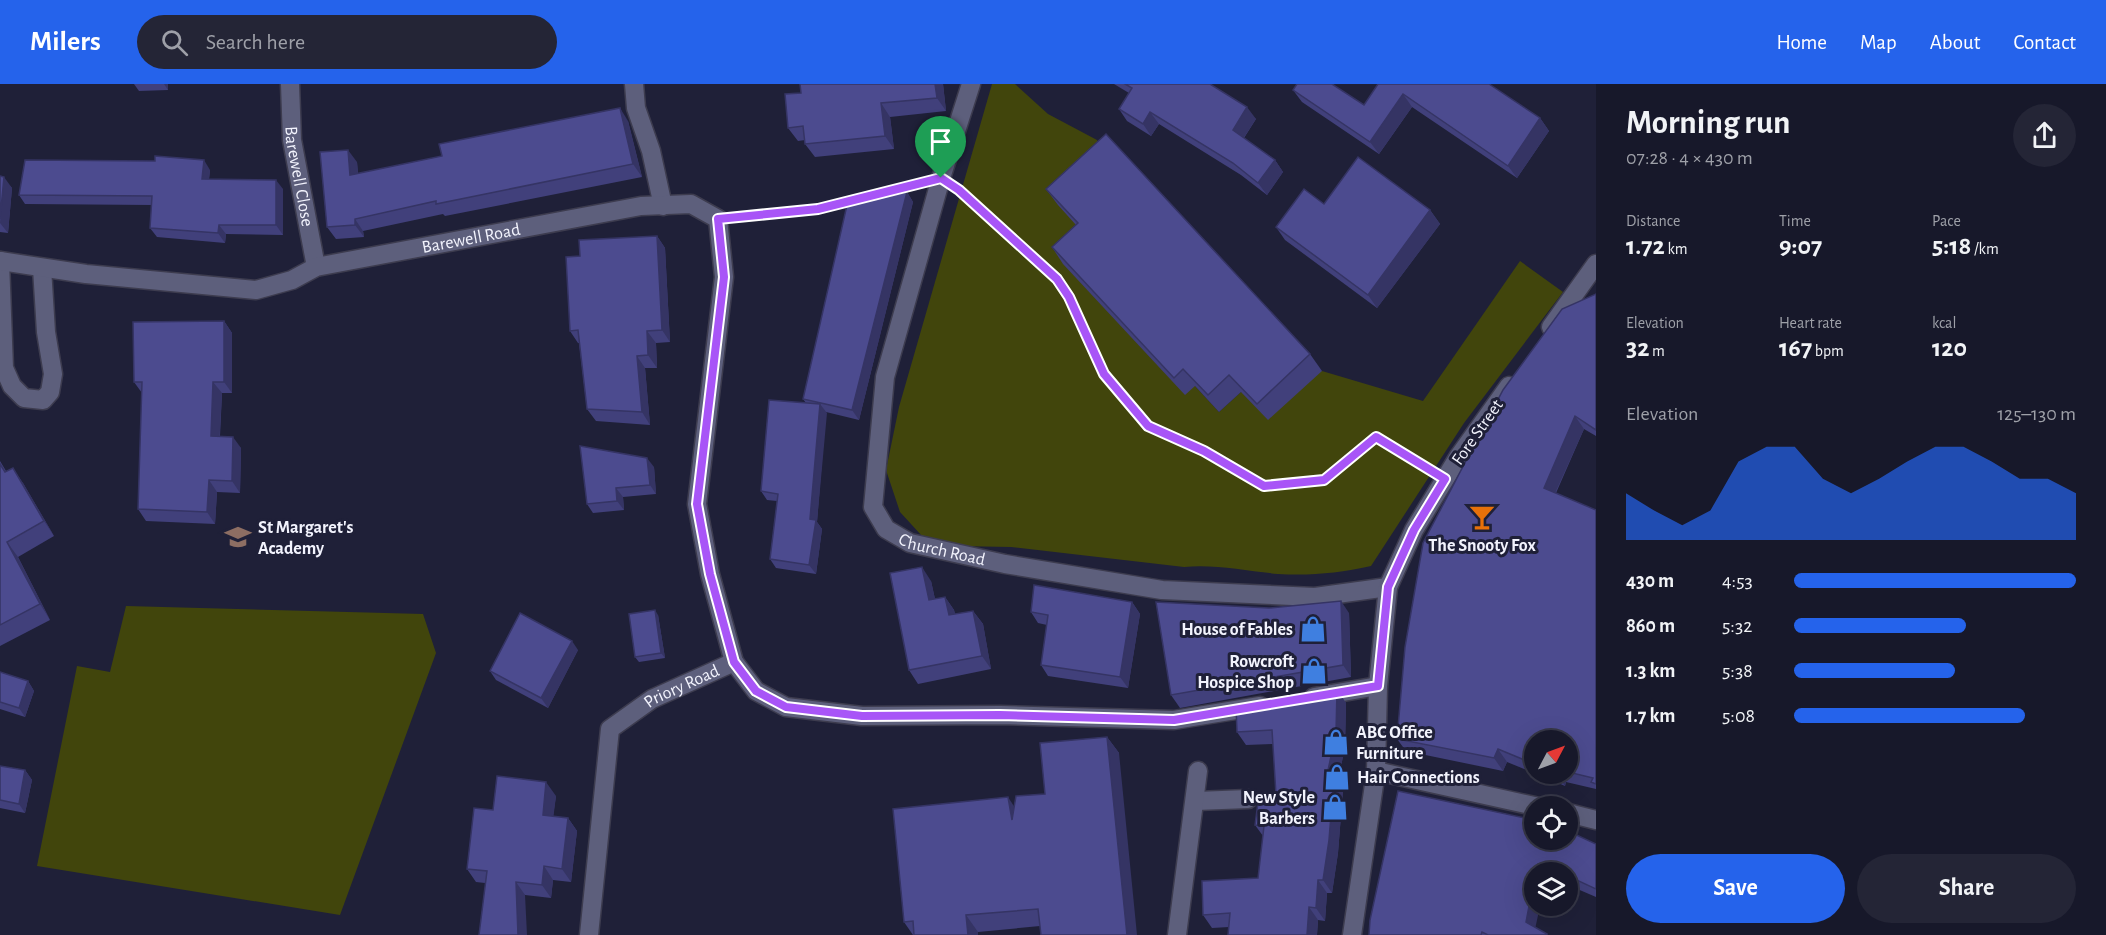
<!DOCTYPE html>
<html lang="en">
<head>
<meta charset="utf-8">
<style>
	:root { --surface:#17182a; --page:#242536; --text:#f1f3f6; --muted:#9ea0a8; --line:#363747; --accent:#2563eb }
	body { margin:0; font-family:"Alegreya Sans",sans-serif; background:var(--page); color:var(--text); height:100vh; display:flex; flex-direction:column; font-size:22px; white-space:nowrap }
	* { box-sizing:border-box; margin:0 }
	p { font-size:20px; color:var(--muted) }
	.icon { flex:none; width:33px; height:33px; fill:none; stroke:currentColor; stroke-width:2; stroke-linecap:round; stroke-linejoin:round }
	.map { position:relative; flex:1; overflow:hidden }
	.sheet { display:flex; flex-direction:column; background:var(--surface); width:510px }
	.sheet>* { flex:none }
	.needle { width:39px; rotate:49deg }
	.fabs { position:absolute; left:1524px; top:646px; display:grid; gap:12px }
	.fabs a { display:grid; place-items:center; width:54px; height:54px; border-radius:50%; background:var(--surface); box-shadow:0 6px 24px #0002,0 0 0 2px var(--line); font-size:30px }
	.pin { position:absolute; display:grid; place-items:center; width:51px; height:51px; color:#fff; margin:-62px -26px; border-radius:50% 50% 50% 0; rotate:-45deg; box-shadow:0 0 6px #0007 }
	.pin .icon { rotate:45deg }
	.round { display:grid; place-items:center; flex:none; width:63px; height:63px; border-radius:32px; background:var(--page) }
	.summary { display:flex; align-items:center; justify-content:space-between; height:102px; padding:0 30px }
	h1 { font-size:33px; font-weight:700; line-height:45px }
	.metrics { display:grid; grid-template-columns:repeat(3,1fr); gap:9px; height:102px; padding:6px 30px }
	.metrics div { display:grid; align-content:center }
	.metrics b { font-size:26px; font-weight:700 }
	.metrics small { font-size:16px; font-weight:400 }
	.metrics p { font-size:16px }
	.chart { height:168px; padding:12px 30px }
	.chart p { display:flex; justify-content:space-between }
	.chart svg { width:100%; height:108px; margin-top:6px; fill:var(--accent); opacity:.7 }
	.primary-button { display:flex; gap:12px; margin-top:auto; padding:12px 30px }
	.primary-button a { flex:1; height:69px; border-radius:36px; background:var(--accent); color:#fff; font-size:24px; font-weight:700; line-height:69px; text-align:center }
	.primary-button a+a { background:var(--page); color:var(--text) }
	ul { padding:0 30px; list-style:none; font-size:20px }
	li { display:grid; grid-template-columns:96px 72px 1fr; align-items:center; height:45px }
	li i { height:15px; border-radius:8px; background:var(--accent) }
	header { display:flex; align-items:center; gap:36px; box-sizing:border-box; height:84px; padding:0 30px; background:var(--accent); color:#fff }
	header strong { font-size:28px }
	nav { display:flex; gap:33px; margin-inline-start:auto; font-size:21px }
	.search { width:420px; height:54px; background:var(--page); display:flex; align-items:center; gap:15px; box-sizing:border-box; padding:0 21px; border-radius:33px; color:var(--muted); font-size:22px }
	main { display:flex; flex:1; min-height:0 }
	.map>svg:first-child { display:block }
	.green { fill:#41450c }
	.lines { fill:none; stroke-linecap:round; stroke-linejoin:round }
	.service-casing { stroke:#3d3c4f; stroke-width:21 }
	.pedestrian-casing { stroke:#3d3c4f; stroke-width:21 }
	.minor-casing { stroke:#3d3c4f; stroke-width:21 }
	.path { stroke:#7a7b8d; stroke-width:4; stroke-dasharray:4.5 3; stroke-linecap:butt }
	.service { stroke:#5d5f7c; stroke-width:18 }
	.pedestrian { stroke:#5d5f7c; stroke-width:18 }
	.minor { stroke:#5d5f7c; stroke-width:18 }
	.wall { fill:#41407b }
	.shaded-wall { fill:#353464 }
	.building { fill:#4c4b8f; stroke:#353464; stroke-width:1.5 }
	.route-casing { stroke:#fff; stroke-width:12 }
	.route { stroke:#a855f7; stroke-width:8 }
	.labels { text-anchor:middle; stroke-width:6; stroke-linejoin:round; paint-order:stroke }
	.street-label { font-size:18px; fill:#f2f3fd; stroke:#1f2038 }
	.poi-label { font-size:18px; font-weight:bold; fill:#f2f3fd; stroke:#1f2038; text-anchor:start }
</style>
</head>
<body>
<header>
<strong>Milers</strong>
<div class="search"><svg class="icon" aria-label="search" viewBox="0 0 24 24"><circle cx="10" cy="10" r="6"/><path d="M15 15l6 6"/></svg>Search here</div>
<nav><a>Home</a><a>Map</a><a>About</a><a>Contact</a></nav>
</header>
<main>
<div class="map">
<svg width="1596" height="851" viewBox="0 0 1596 851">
	<rect width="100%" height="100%" fill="#1f2038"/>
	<!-- green -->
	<g class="green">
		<path d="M 992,0 L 1015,0 L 1048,30 L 1097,56 L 1106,77 L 1089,155 L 1195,302 L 1219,328 L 1241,308 L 1322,287 L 1423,317 L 1520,177 L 1563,208 L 1464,339 L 1371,482 C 1339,489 1310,492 1278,490 C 1247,487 1215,480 1184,483 L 1011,463 L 955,462 L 922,452 L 900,428 L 886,386 L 899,323 Z"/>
		<path d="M 126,522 L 423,530 L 436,569 L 340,831 L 37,782 L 77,582 L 110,588 Z"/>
	</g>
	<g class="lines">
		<!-- service casing -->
		<g class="service-casing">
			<g id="service">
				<path d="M 634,0 L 636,24 L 651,67 L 663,122"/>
				<path d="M 0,177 L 4,284 L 12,302 L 24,314 L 43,316 L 50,308 L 53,290 L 46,248 L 42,184"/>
			</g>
		</g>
		<!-- pedestrian casing -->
		<g class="pedestrian-casing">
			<path id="pedestrian" d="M 1352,851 L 1376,687"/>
		</g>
		<!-- minor casing -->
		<g class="minor-casing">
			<g id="minor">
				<path id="s1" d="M 290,0 L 292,56 L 316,183"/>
				<path id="s2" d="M 971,0 L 941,94 L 885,293 L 873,423 L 886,445 L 910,459 L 1005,480 L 1162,506 L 1315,513 L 1388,503"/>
				<path id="s3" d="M 0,177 L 86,190 L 256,206 L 292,196 L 316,183 L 641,122 L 691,120 L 718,135 L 724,193 L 697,420 L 710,490 L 734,578 L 756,607 L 786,623 L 862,632 L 1000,631 L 1174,636 L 1260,622"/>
				<path d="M 1551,243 L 1596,180"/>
				<path d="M 1509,302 L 1459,372 L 1414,446 L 1388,503 L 1378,602 L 1376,687 L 1539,723"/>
				<path d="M 1314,613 L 1378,602"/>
				<path d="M 1196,717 L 1248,715"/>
				<path d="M 1568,729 L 1596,736"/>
				<path id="s4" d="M 589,851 L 610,645 L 652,615 L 734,578"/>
				<path d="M 1177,851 L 1198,687"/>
			</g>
		</g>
		<!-- path -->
		<g class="path">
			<path d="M 964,110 L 1057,195 L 1069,213 L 1103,289 L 1148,342 L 1204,367 L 1264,402 L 1324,396 L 1376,353 L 1423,382"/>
			<path d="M 743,132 L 818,125 L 912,101"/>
		</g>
		<!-- service -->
		<use href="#service" class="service"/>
		<!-- pedestrian -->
		<use href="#pedestrian" class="pedestrian"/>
		<!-- minor -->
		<use href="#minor" class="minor"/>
	</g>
	<!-- wall -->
	<g class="wall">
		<path d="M 134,0 L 168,0 L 168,6 L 139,7 Z"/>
		<path d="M 800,0 L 943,0 L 946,27 L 890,33 L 894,65 L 815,73 L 805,60 L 805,56 L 798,57 L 788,44 L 801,9 Z"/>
		<path d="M 1114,0 L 1210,0 L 1256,35 L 1244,54 L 1275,76 L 1283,88 L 1267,111 L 1241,91 L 1159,40 L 1151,52 L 1127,37 L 1119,25 L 1129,9 Z"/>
		<path d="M 1378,0 L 1540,34 L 1549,47 L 1517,94 L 1412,23 L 1379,70 L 1302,18 L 1293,6 L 1364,21 Z"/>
		<path d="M 628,37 L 642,93 L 445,132 L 443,130 L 363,147 L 364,153 L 336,155 L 327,143 L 357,78 L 358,90 Z"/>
		<path d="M 210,86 L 209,95 L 283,105 L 283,151 L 226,150 L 225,159 L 157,153 L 150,144 L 152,121 L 25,120 L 19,111 Z"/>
		<path d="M 0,92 L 12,104 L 8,149 L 0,148 Z"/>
		<path d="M 1046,105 L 1310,270 L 1322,287 L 1268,336 L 1241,308 L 1219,328 L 1195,302 L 1185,311 L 1063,180 L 1052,163 L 1076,141 L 1058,121 Z"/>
		<path d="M 907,108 L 913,118 L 859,336 L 826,328 L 817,438 L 822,445 L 816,490 L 776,484 L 770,475 L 777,417 L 767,416 L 761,407 L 806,319 L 803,315 Z"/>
		<path d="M 1324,120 L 1430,126 L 1440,140 L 1377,224 L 1285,156 L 1276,143 Z"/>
		<path d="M 657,152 L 665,164 L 670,258 L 656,259 L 657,284 L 645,284 L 650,341 L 596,337 L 587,325 L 579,259 L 578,259 L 570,247 L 580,172 Z"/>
		<path d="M 1596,210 L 1596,352 L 1584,345 L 1556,409 L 1596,426 L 1596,705 L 1566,698 L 1565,702 L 1537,690 L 1568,690 L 1568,657 L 1534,657 L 1534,689 L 1507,678 L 1503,687 L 1406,667 L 1397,655 Z"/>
		<path d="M 224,237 L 232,249 L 232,309 L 222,309 L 220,352 L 241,364 L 240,409 L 217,408 L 215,440 L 146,437 L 138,425 L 142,309 L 134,298 Z"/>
		<path d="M 0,377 L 6,387 L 23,399 L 54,452 L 18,473 L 50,536 L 0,562 Z"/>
		<path d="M 654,383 L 656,410 L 623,413 L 624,426 L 593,429 L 587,420 Z"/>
		<path d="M 931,497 L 935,515 L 945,513 L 954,526 L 955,530 L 973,527 L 983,540 L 991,585 L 918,600 L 909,586 Z"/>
		<path d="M 1132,518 L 1140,530 L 1128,604 L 1048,592 L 1041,581 L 1047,541 L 1038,539 L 1031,528 Z"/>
		<path d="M 1269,524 L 1349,529 L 1351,593 L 1180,624 L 1171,611 Z"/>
		<path d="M 658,531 L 665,574 L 639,578 L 635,573 Z"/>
		<path d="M 578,566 L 548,624 L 496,596 L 490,587 Z"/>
		<path d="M 0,588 L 28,597 L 34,607 L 25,633 L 0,625 Z"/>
		<path d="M 1337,606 L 1346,619 L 1345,662 L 1338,698 L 1343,706 L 1338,769 L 1332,809 L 1327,809 L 1325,837 L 1318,836 L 1317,851 L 1228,851 L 1229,843 L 1212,844 L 1203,831 L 1258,794 L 1263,752 L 1255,741 L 1276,711 L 1273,660 L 1246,661 L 1237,648 Z"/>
		<path d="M 1107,653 L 1119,669 L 1040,842 L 978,848 L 978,851 L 913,851 L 904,838 L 1014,722 L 1045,710 Z"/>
		<path d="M 0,682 L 25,686 L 32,696 L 25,729 L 0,724 Z"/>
		<path d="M 556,712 L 553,732 L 568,734 L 577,747 L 571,798 L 553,796 L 551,814 L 525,811 L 485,799 L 476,798 L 467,785 L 493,726 Z"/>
		<path d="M 1596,760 L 1596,813 L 1568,801 L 1568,789 L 1534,789 L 1535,843 L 1548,851 L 1369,851 L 1370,836 Z"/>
	</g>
	<!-- shaded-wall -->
	<g class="shaded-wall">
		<path d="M 164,0 L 168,0 L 168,6 Z"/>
		<path d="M 935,0 L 943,0 L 946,27 L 937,14 Z"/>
		<path d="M 1403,10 L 1412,23 L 1379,70 L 1370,58 Z"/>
		<path d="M 881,19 L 890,33 L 894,65 L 885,52 Z"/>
		<path d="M 1247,23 L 1256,35 L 1241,58 L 1233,46 Z"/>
		<path d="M 620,24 L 628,37 L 642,93 L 633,80 Z"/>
		<path d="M 1150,28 L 1159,40 L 1151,52 L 1143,40 Z"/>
		<path d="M 1540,34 L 1549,47 L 1517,94 L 1508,82 Z"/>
		<path d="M 348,66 L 357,78 L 359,104 L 350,91 Z"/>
		<path d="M 204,76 L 210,86 L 208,104 L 202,95 Z"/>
		<path d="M 1275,76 L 1283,88 L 1267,111 L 1258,99 Z"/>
		<path d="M 4,93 L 12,104 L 8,149 L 0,139 Z"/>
		<path d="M 276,96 L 283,105 L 283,151 L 276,141 Z"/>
		<path d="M 907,108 L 913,118 L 859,336 L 852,326 Z"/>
		<path d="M 1430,126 L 1440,140 L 1377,224 L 1368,211 Z"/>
		<path d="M 355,135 L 363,147 L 364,153 L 355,141 Z"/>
		<path d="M 219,141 L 226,150 L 225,159 L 218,149 Z"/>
		<path d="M 657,152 L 665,164 L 670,258 L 662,246 Z"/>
		<path d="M 224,237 L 232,249 L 232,309 L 224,298 Z"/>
		<path d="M 647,247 L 656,259 L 657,284 L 648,271 Z"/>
		<path d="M 637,272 L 645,284 L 650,341 L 642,328 Z"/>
		<path d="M 213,298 L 222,309 L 219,364 L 211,352 Z"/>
		<path d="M 820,320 L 827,329 L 817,438 L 822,445 L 816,490 L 809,481 L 810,435 Z"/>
		<path d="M 1575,332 L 1584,345 L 1552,416 L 1544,404 Z"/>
		<path d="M 233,353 L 241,364 L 240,409 L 232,397 Z"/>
		<path d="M 647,374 L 654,383 L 656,410 L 650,401 Z"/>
		<path d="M 13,384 L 23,399 L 54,452 L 44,437 Z"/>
		<path d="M 209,396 L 217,408 L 215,440 L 207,428 Z"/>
		<path d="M 616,404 L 623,413 L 624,426 L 617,417 Z"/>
		<path d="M 7,458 L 18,473 L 50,536 L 40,520 Z"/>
		<path d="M 922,483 L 931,497 L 938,529 L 929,516 Z"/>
		<path d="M 945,513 L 954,526 L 958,545 L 949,531 Z"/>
		<path d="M 1341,517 L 1349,529 L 1351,593 L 1343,581 Z"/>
		<path d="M 1132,518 L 1140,530 L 1128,604 L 1120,593 Z"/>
		<path d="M 655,526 L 658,531 L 665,574 L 661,569 Z"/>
		<path d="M 973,527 L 983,540 L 991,585 L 982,572 Z"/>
		<path d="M 572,557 L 578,566 L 548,624 L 541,614 Z"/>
		<path d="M 28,597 L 34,607 L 25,633 L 19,624 Z"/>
		<path d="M 1337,606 L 1346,619 L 1345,662 L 1338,698 L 1343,706 L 1338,769 L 1332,809 L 1323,796 L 1327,691 Z"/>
		<path d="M 1107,653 L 1119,669 L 1137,851 L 1127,851 Z"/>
		<path d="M 1498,665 L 1507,678 L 1503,687 L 1494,674 Z"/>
		<path d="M 25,686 L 32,696 L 25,729 L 19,720 Z"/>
		<path d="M 1557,690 L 1560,690 L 1566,698 L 1565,702 Z"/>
		<path d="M 546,698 L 556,712 L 552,744 L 543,731 Z"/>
		<path d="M 1008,713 L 1019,730 L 1012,736 Z"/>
		<path d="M 568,734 L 577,747 L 571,798 L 562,785 Z"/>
		<path d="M 1538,780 L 1545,789 L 1536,789 Z"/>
		<path d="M 544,782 L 553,796 L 551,814 L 542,801 Z"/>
		<path d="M 1318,796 L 1327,809 L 1325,837 L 1316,824 Z"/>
		<path d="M 1534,796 L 1534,822 L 1540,822 L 1534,850 L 1526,838 Z"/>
		<path d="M 516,798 L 525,811 L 527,851 L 518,851 Z"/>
		<path d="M 1309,823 L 1318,836 L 1317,851 L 1307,851 Z"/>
		<path d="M 966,831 L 978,848 L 978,851 L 968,851 Z"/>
	</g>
	<!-- building -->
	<g class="building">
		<path d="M 800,0 L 935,0 L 937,14 L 881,19 L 885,52 L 805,60 L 803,42 L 788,44 L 785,10 L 801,9 Z"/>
		<path d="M 1125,0 L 1210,0 L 1247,23 L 1233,46 L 1275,76 L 1258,99 L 1233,79 L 1150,28 L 1143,40 L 1119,25 L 1132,4 Z"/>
		<path d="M 1297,0 L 1332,0 L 1364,21 L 1378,0 L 1489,0 L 1540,34 L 1508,82 L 1403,10 L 1370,58 L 1293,6 Z"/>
		<path d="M 620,24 L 633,80 L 436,120 L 436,117 L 355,135 L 355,141 L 327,143 L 320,68 L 348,66 L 350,91 L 442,72 L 439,60 Z"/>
		<path d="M 1106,50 L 1310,270 L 1257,320 L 1229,291 L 1208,311 L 1183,285 L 1174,294 L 1052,163 L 1078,139 L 1046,105 Z"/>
		<path d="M 155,72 L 204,76 L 202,95 L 276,96 L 276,141 L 219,141 L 218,149 L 150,144 L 152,112 L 19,111 L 25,76 L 155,77 Z"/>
		<path d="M 1358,73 L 1430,126 L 1368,211 L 1276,143 L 1304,105 L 1324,120 Z"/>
		<path d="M 0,92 L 4,93 L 0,135 Z"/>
		<path d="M 907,108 L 852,326 L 803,315 L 847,121 Z"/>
		<path d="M 657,152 L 662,246 L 647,247 L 648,271 L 637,272 L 642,328 L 587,325 L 578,246 L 570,247 L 566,173 L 580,172 L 579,156 Z"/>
		<path d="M 1596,210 L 1596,346 L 1575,332 L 1544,404 L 1596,426 L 1596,700 L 1591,698 L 1593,694 L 1568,688 L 1568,657 L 1534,657 L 1534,680 L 1498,665 L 1494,674 L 1397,655 L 1405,563 L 1423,459 L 1503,306 L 1562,225 Z"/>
		<path d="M 224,237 L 224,298 L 213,298 L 211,352 L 233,353 L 232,397 L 209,396 L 207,428 L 138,425 L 142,298 L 134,298 L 133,238 Z"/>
		<path d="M 769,316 L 820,320 L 810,435 L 816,436 L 809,481 L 770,475 L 778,410 L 761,407 Z"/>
		<path d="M 580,362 L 647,374 L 650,401 L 616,404 L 617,417 L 587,420 Z"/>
		<path d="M 0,380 L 5,388 L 13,384 L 44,437 L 7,458 L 40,520 L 0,541 Z"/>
		<path d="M 922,483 L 929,516 L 945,513 L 949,531 L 973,527 L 982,572 L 909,586 L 890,489 Z"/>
		<path d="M 1034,501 L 1132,518 L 1120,593 L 1041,581 L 1048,531 L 1031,528 Z"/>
		<path d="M 1341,517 L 1343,581 L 1171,611 L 1156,518 L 1269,524 Z"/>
		<path d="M 655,526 L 661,569 L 635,573 L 629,530 Z"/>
		<path d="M 520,529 L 572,557 L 541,614 L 490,587 Z"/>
		<path d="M 0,588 L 28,597 L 19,624 L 0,618 Z"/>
		<path d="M 1337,606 L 1336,649 L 1327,691 L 1334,693 L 1329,756 L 1323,796 L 1318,796 L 1316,824 L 1309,823 L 1307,851 L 1228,851 L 1230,829 L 1203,831 L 1202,797 L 1258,794 L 1264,742 L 1255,741 L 1259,711 L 1276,711 L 1272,646 L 1237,648 L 1236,623 Z"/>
		<path d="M 1107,653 L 1127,851 L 1041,851 L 1038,825 L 966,831 L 968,851 L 914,851 L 913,837 L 904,838 L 893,725 L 1008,713 L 1012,736 L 1016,712 L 1045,710 L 1040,659 Z"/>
		<path d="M 0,682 L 25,686 L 19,720 L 0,716 Z"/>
		<path d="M 497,692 L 546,698 L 543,731 L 568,734 L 562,785 L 544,782 L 542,801 L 516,798 L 518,851 L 479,851 L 487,787 L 467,785 L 474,724 L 493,726 Z"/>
		<path d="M 1398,707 L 1534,736 L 1534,756 L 1568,756 L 1568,747 L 1596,760 L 1596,805 L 1568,792 L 1568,789 L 1560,789 L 1538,780 L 1536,789 L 1534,789 L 1534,796 L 1526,838 L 1547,850 L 1546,851 L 1488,851 L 1482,848 L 1481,851 L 1369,851 L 1370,836 Z"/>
	</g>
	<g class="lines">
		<!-- route casing -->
		<g class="route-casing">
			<path id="route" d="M 941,94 L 959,106 L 1057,195 L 1069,213 L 1104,290 L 1148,342 L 1204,367 L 1264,402 L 1324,396 L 1376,353 L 1445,395 L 1414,446 L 1388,503 L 1378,602 L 1174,636 L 1000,631 L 862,632 L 786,623 L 756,607 L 734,578 L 710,490 L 697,420 L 724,193 L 718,135 L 818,125 Z"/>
		</g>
		<!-- route -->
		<use href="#route" class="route"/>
	</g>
	<!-- icons -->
	<defs>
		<g id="bar-bare" transform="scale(2.07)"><path d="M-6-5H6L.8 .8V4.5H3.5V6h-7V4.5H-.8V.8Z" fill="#e8710a" stroke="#1f2038" stroke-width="2.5" paint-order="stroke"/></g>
		<g id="school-bare" transform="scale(2.07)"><path d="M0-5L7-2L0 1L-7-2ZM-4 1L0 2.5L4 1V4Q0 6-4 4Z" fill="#8d6e63" stroke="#1f2038" stroke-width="2.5" paint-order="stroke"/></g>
		<g id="shop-bare" transform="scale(2.07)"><path d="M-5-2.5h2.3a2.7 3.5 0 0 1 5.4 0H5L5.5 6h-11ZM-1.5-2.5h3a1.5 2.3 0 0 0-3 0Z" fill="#3f7fe0" stroke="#1f2038" stroke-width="2.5" paint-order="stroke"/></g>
	</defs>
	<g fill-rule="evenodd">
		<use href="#bar-bare" x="1482" y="433"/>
		<use href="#school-bare" x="238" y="453"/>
		<use href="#shop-bare" x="1313" y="545"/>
		<use href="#shop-bare" x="1314" y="587"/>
		<use href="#shop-bare" x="1336" y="658"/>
		<use href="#shop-bare" x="1337" y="693"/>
		<use href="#shop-bare" x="1335" y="723"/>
	</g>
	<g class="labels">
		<!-- street labels -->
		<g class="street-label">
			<text dy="6" stroke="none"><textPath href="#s1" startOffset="93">Barewell Close</textPath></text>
			<text dy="6" stroke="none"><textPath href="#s3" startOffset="480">Barewell Road</textPath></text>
			<text transform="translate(1477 348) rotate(-55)" y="6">Fore Street</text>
			<text dy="6" stroke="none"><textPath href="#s2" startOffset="522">Church Road</textPath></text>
			<text dy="6" stroke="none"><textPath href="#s4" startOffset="291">Priory Road</textPath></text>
		</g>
		<!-- poi labels -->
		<g class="poi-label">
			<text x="258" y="449">St Margaret's<tspan x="258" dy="21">Academy</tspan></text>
			<text x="1482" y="467" text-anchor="middle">The Snooty Fox</text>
			<text x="1293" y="551" text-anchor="end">House of Fables</text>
			<text x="1294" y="583" text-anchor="end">Rowcroft<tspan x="1294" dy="21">Hospice Shop</tspan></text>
			<text x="1356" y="654">ABC Office<tspan x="1356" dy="21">Furniture</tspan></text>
			<text x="1357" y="699">Hair Connections</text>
			<text x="1315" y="719" text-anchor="end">New Style<tspan x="1315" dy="21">Barbers</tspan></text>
		</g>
	</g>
</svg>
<div class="fabs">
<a><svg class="needle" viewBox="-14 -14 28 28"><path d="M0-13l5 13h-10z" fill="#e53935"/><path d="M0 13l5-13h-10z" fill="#9ea0a8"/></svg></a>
<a><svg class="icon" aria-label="locate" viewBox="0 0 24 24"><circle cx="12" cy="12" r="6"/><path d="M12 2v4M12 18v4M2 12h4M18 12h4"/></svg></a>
<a><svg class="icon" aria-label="layers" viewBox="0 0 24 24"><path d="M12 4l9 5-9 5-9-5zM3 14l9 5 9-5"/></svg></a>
</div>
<div class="pin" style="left:941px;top:94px;background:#1e9e55"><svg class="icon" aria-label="arrive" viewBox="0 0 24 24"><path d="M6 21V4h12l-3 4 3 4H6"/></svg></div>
</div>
<section class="sheet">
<div class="summary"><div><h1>Morning run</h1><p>07:28 · 4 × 430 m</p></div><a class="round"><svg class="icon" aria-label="share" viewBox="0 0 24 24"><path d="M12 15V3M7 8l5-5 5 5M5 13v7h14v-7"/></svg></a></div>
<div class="metrics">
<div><p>Distance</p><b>1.72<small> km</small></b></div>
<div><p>Time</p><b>9:07</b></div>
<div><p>Pace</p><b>5:18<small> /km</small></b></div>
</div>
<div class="metrics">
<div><p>Elevation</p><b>32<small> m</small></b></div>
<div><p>Heart rate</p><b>167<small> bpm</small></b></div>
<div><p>kcal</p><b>120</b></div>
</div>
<div class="chart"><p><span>Elevation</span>125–130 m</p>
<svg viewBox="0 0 160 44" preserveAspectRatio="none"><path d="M0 44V25L10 32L20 38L30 32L40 12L50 6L60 6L70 19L80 25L90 19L100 12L110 6L120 6L130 12L140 19L150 19L160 25V44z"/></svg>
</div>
<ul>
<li><b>430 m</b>4:53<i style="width:100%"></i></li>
<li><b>860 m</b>5:32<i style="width:61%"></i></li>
<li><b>1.3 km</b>5:38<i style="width:57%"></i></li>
<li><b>1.7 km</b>5:08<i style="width:82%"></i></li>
</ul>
<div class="primary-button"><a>Save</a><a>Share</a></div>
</section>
</main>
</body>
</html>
